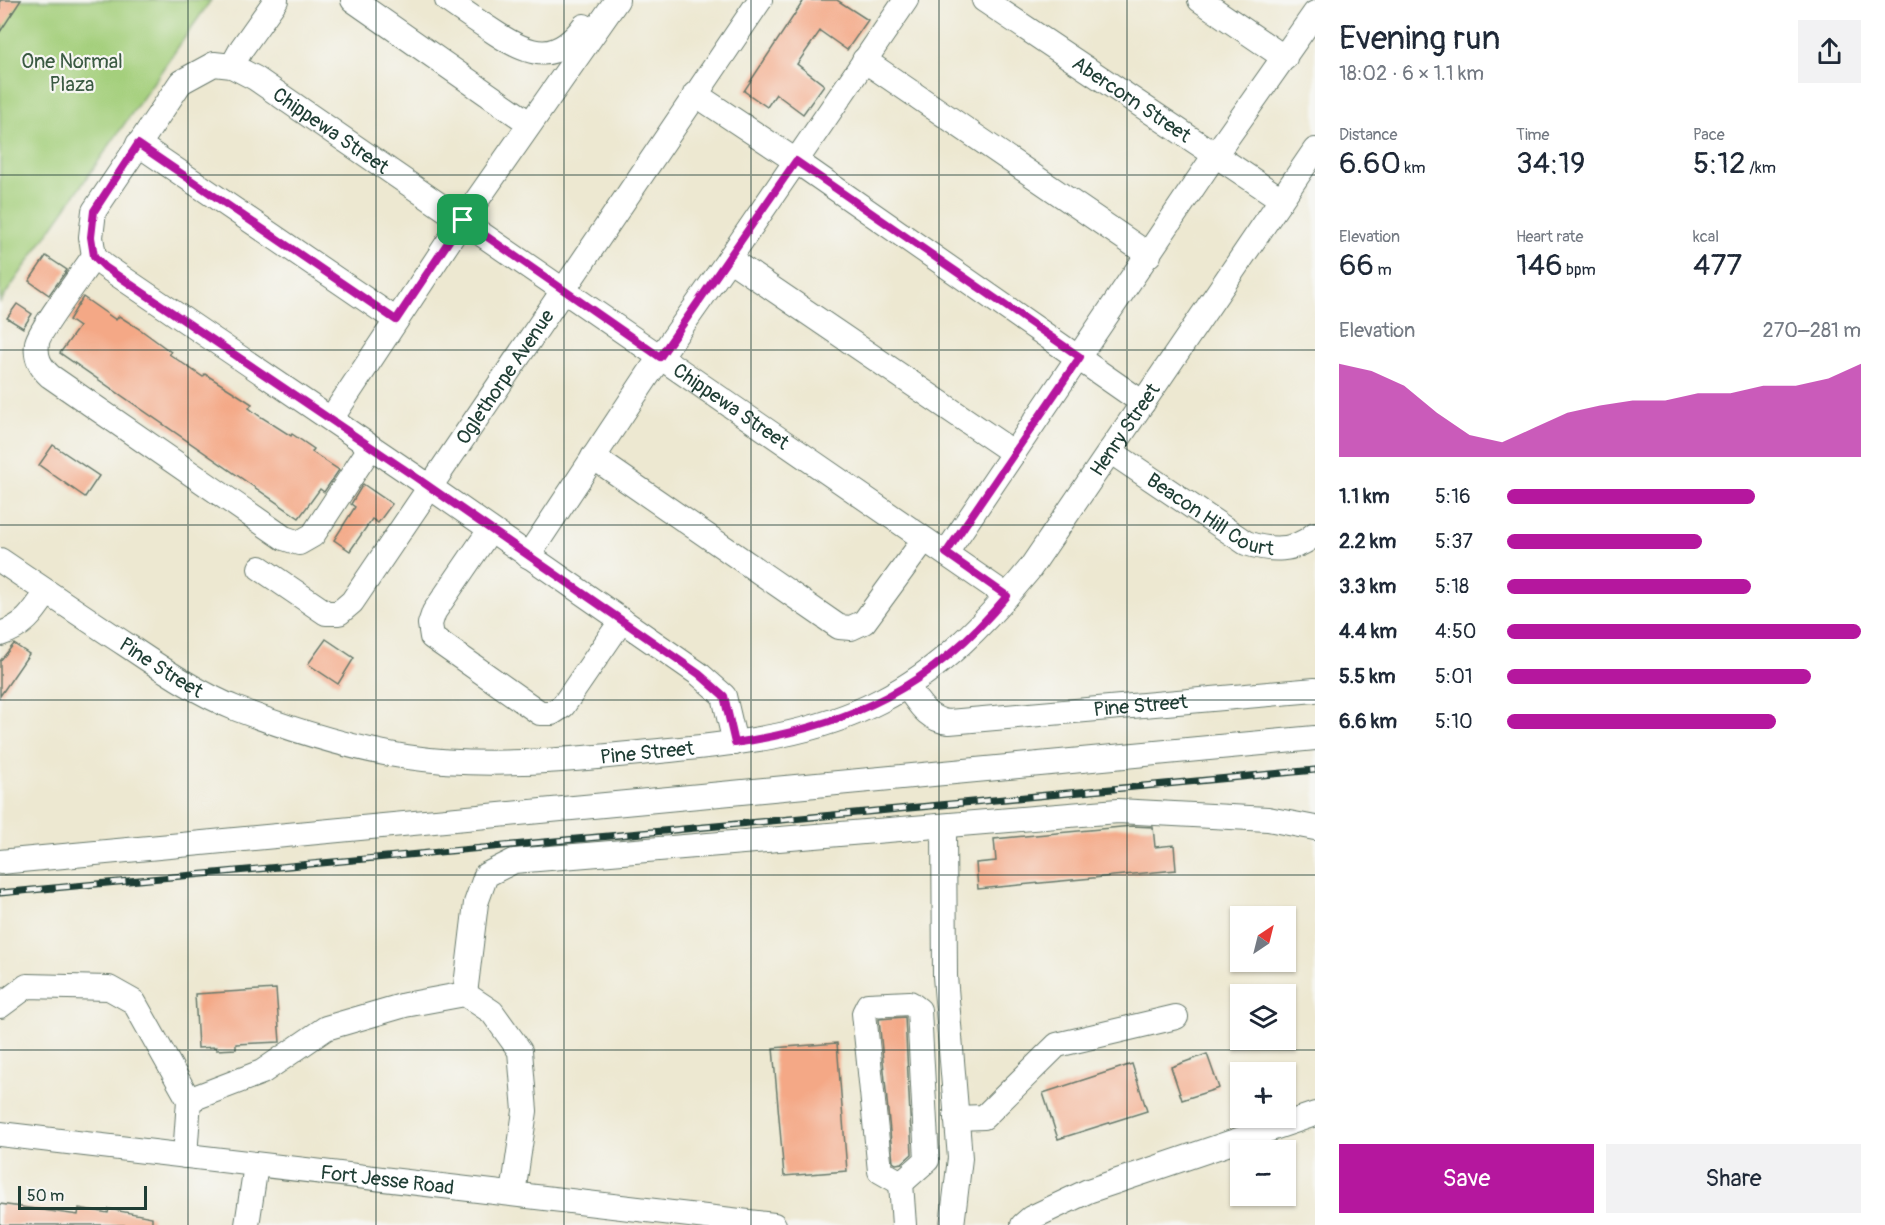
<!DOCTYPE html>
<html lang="en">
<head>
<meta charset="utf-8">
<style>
	:root { --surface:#fff; --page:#f2f2f3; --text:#1f2937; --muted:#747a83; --accent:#b5179e }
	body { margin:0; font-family:Pangolin,sans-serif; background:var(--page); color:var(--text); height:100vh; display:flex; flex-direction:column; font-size:22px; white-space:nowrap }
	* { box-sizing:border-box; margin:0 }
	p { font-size:20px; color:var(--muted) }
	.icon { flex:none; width:33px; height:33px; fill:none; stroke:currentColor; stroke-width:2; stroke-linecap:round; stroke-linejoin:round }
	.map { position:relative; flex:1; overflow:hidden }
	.sheet { display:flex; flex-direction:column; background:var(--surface); width:570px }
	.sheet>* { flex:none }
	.needle { width:39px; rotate:35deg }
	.tools { position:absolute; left:1230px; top:906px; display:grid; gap:12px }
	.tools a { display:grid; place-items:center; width:66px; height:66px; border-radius:0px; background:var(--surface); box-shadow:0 2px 4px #0004; font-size:30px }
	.scale { position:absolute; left:18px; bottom:15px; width:129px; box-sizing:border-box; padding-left:6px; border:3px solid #1f3d34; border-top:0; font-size:16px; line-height:21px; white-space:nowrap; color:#1f3d34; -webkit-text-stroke:4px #f6f6f2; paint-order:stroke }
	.pin { position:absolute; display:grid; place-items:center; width:51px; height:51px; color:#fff; margin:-26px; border-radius:12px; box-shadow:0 3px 9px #0006 }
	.round { display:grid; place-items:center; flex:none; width:63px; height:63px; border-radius:0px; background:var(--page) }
	.head { display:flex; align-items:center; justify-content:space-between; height:102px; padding:0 24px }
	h1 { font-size:33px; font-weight:600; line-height:45px }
	.figures { display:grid; grid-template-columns:repeat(3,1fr); gap:9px; height:102px; padding:6px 24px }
	.figures div { display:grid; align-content:center }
	.figures b { font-size:30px; font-weight:600 }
	.figures small { font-size:16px; font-weight:400 }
	.figures p { font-size:16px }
	.chart { height:168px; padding:12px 24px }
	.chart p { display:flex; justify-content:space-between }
	.chart svg { width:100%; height:108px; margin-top:6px; fill:var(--accent); opacity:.7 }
	.action { display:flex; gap:12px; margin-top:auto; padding:12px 24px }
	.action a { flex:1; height:69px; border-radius:0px; background:var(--accent); color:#fff; font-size:24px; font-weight:600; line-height:69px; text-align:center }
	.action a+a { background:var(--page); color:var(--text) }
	ul { padding:0 24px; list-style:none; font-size:20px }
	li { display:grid; grid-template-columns:96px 72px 1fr; align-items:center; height:45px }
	li i { height:15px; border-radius:8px; background:var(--accent) }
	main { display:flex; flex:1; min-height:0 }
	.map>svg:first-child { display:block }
	.green { fill:#a4cf7b; stroke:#628658; stroke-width:1.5 }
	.building { fill:#f4a886 }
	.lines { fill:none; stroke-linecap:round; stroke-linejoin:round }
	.minor-casing { stroke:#67796b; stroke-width:26 }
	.minor { stroke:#fff; stroke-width:24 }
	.rail-casing { stroke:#1f3d34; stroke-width:7 }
	.rail { stroke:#f6f6f2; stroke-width:4.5; stroke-dasharray:14; stroke-linecap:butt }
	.route-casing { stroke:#fff; stroke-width:12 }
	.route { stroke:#b5179e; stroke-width:8 }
	.grid { fill:none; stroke:#1f3d34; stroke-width:1.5; stroke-opacity:0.55 }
	.labels { text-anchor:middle; stroke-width:4.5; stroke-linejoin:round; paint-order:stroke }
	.park-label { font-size:20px; fill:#3a5a42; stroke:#f6f6f2 }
	.street-label { font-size:20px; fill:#1f3d34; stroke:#f6f6f2 }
</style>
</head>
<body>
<main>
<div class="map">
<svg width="1315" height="1225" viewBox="0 0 1315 1225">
	<rect width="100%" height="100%" fill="#f6f6f2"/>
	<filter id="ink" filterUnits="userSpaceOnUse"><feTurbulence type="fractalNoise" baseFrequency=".0167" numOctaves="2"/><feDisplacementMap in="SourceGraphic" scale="12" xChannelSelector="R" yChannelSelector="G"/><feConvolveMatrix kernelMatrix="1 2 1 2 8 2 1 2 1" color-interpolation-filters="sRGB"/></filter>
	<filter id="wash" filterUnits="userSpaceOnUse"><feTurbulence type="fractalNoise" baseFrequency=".008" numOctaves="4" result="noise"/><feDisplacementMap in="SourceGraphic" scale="24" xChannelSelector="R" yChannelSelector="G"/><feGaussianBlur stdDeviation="1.35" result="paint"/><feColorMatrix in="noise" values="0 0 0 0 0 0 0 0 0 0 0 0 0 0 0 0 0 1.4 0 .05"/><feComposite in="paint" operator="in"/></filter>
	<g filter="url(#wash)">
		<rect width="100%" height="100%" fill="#ede8d1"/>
		<!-- green -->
		<path class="green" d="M 0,0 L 211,0 L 0,302 Z"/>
		<g id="blocks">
			<!-- building -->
			<g class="building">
				<path d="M 0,0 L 21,0 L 0,32 Z"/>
				<path d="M 804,0 L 837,0 L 868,20 L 847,50 L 820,31 L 797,64 L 824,85 L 803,114 L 776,94 L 767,107 L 744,91 Z"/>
				<path d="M 46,256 L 67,270 L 49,295 L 29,281 Z"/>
				<path d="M 83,297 L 116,320 L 119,316 L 141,330 L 171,352 L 169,354 L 203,377 L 205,374 L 235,393 L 252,404 L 249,408 L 258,415 L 291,436 L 292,434 L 314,449 L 312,452 L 339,470 L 324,492 L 320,489 L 299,518 L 60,353 L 79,327 L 69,320 Z"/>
				<path d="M 17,304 L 32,314 L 23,328 L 7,318 Z"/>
				<path d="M 53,445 L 99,476 L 85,497 L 39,465 Z"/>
				<path d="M 363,484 L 392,504 L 378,523 L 372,519 L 350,551 L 334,540 L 355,507 L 351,504 Z"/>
				<path d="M 326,639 L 354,658 L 338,684 L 308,664 Z"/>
				<path d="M 14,644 L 29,654 L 0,696 L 0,661 Z"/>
				<path d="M 1132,826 L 1153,827 L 1155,847 L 1174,845 L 1176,870 L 978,889 L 976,863 L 996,861 L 994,839 Z"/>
				<path d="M 276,989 L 280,1042 L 236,1044 L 236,1049 L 216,1050 L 216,1047 L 198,1048 L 195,994 Z"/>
				<path d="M 905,1017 L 912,1154 L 902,1163 L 896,1164 L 893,1162 L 879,1019 Z"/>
				<path d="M 837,1043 L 847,1171 L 784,1176 L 773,1048 Z"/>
				<path d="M 1207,1054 L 1219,1088 L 1182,1100 L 1171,1067 Z"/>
				<path d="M 1132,1064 L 1147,1111 L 1058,1139 L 1043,1093 Z"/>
				<path d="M 0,1204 L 78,1215 L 79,1208 L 108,1213 L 109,1209 L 152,1217 L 152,1225 L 0,1225 Z"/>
			</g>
		</g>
	</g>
	<g filter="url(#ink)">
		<use href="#blocks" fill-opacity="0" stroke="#67796b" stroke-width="1.5"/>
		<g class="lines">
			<!-- minor casing -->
			<g class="minor-casing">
				<g id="minor">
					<path d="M 353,0 L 529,123"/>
					<path d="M 447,0 C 464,12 480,23 497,34 C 532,57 557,63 584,26"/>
					<path id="s1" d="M 984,0 L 1281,199"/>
					<path d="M 1200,0 L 1285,58"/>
					<path d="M 864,60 L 1149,255"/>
					<path d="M 232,66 L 242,48 L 276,0"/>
					<path d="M 695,94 L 796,161 L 1143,403"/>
					<path d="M 138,144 L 396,320"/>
					<path d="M 94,256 C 85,270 38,332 37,343 C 35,357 40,367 50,376 L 284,538 L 299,543 L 313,535 L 370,448"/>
					<path d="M 729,259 L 1014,453"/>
					<path d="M 331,419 L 463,220 L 617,0"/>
					<path id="s2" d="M 1110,451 L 1246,543 C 1270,551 1296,552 1315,534"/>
					<path d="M 593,457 L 839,627 L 851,628 L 864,622 L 924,540"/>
					<path d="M 490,530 L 434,612 L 430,624 L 432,637 L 540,713 L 552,713 L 563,706 L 622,620"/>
					<path d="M 946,553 L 1215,155 L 1315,13"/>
					<path d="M 528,556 L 660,357 L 729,259 L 906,0"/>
					<path id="s3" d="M 0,560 C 43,589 85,618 128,646 C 162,669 199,694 237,709 C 292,730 349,748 407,757 C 493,770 585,758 670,750 C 742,743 815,735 880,701 C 941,670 986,622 1029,570 L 1315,150"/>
					<path id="s4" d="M 260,568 L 326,613 L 339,613 L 352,602 L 760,0"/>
					<path d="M 0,634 C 25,626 33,613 47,592"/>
					<path id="s5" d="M 907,687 C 919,703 927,720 949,722 L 1315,690"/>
					<path id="s6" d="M 735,743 L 724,696 L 699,674 L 414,476 L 105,266 L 94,256 L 91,237 L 94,211 L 181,82 L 214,64 L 232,66 L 255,78 L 1007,596"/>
					<path d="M 944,826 L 945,976 L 960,1158 L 952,1225"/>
					<path d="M 0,862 L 1315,738"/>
					<path d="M 465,994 L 476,903 L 486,875 L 514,861 L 1118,811 L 1268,819 L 1315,828"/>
					<path d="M 910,1003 L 919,1010 L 927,1160 L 901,1183 L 880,1171 L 864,1013 L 868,1005 Z"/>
					<path d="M 0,1006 L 27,986 L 109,988 L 134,1002 L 189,1100 L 185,1156"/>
					<path d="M 189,1100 L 262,1072 L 326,1028 L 405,1005 L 465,994 L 492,1012 L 520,1051 L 525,1111 L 513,1194"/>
					<path d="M 956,1118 L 984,1117 L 1057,1045 L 1176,1017"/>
					<path id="s7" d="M 0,1134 L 774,1225"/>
					<path d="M 901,1183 L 904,1225"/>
					<path d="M 247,1225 L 256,1165"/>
					<path d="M 1023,1225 L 1031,1218 L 1088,1191 L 1315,1114"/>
				</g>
			</g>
			<!-- minor -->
			<use href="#minor" class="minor"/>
			<!-- rail casing -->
			<g class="rail-casing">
				<path id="rail" d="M 0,893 L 1315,770"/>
			</g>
			<!-- rail -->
			<use href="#rail" class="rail"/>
		</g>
	</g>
	<g class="lines" filter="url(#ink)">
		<!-- route casing -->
		<g class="route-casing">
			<path id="route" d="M 138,144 L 396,320 L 463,220 L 660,357 L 796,161 L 1080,357 L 946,553 L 1007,596 C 932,687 850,726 735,743 L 724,696 L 699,674 L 414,476 L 105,267 L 94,256 L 91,237 L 94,211 Z"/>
		</g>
		<!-- route -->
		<use href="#route" class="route"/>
	</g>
	<!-- grid -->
	<path class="grid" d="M 188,0 L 188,1225M 376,0 L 376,1225M 564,0 L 564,1225M 751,0 L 751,1225M 939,0 L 939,1225M 1127,0 L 1127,1225M 0,175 L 1315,175M 0,350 L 1315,350M 0,525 L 1315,525M 0,700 L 1315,700M 0,875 L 1315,875M 0,1050 L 1315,1050"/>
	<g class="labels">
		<!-- park labels -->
		<g class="park-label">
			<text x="72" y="68">One Normal<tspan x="72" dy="23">Plaza</tspan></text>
		</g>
		<!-- street labels -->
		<g class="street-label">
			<text dy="7" stroke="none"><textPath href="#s1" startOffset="178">Abercorn Street</textPath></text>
			<text dy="7" stroke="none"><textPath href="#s6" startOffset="1192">Chippewa Street</textPath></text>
			<text dy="7" stroke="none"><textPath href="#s4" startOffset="382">Oglethorpe Avenue</textPath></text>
			<text dy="7" stroke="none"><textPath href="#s6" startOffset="1678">Chippewa Street</textPath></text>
			<text dy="7" stroke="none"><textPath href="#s3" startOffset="1308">Henry Street</textPath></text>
			<text dy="7" stroke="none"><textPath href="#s2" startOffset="120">Beacon Hill Court</textPath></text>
			<text dy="7" stroke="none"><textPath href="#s3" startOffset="194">Pine Street</textPath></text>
			<text dy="7" stroke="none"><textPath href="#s5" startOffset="249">Pine Street</textPath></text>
			<text dy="7" stroke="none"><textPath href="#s3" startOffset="698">Pine Street</textPath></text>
			<text dy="7" stroke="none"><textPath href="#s7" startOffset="390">Fort Jesse Road</textPath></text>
		</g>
	</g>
</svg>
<div class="tools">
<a><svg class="needle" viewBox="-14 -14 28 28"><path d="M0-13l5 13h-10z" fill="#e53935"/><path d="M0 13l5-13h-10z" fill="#747a83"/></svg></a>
<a><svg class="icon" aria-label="layers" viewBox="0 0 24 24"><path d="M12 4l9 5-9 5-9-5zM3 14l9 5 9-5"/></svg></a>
<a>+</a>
<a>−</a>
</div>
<div class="scale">50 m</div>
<div class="pin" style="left:463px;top:220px;background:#1e9e55"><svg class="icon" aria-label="arrive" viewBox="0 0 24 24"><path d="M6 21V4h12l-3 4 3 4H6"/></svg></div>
</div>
<section class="sheet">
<div class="head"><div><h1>Evening run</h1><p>18:02 · 6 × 1.1 km</p></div><a class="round"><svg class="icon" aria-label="share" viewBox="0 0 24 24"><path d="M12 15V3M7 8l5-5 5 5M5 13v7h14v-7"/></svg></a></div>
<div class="figures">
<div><p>Distance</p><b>6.60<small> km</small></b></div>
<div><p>Time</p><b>34:19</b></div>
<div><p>Pace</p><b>5:12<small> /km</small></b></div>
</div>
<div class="figures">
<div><p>Elevation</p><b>66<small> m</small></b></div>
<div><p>Heart rate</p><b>146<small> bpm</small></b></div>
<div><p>kcal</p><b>477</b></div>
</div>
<div class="chart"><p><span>Elevation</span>270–281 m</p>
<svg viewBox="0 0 160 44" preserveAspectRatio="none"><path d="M0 44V6L10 9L20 15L30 26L40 35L50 38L60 32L70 26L80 23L90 21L100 21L110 18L120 18L130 15L140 15L150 12L160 6V44z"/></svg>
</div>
<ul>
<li><b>1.1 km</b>5:16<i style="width:70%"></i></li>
<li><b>2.2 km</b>5:37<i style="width:55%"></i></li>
<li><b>3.3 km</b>5:18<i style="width:69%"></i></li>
<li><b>4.4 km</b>4:50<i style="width:100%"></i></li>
<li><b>5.5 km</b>5:01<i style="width:86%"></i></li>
<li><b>6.6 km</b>5:10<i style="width:76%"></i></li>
</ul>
<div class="action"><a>Save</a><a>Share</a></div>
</section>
</main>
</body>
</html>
